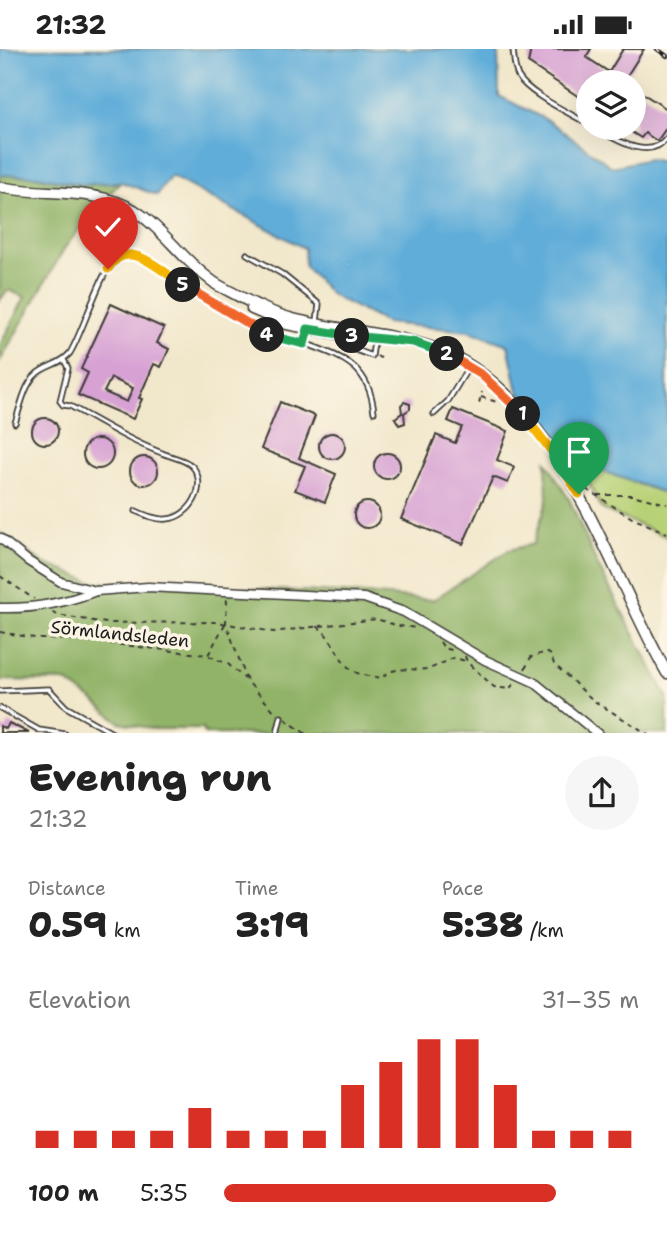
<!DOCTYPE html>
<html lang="en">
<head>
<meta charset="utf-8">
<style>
	:root { --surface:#fff; --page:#f6f6f6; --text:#222; --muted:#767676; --accent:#d93025 }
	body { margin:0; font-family:"Shantell Sans",sans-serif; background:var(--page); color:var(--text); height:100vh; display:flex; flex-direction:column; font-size:26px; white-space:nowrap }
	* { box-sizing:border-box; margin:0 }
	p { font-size:23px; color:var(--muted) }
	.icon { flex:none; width:38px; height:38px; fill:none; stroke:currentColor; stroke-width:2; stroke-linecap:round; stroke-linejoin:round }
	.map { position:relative; height:684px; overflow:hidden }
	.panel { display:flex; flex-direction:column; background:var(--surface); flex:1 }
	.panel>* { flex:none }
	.tools { position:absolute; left:576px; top:21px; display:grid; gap:14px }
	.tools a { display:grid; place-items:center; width:70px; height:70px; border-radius:50%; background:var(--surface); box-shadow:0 7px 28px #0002; font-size:35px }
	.pin { position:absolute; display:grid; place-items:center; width:60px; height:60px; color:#fff; margin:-72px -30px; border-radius:50% 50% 50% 0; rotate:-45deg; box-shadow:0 0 7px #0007 }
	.pin .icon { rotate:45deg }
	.km { position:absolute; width:35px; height:35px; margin:-18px; border-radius:50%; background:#222; color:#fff; font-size:19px; line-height:35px; text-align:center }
	.round { display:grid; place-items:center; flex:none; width:74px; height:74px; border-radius:37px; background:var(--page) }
	.head { display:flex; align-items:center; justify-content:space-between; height:119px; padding:0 28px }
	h1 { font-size:38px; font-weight:800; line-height:52px }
	.figures { display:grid; grid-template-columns:repeat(3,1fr); gap:10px; height:119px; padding:7px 28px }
	.figures div { display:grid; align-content:center }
	.figures b { font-size:35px; font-weight:800 }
	.figures small { font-size:19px; font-weight:400 }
	.figures p { font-size:19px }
	.chart { height:196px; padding:14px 28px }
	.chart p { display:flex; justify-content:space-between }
	.chart svg { width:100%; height:126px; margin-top:7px; stroke:var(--accent); stroke-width:6 }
	ul { padding:0 28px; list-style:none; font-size:23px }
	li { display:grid; grid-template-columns:112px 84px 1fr; align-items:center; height:52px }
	li i { height:18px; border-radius:9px; background:var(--accent) }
	.status { display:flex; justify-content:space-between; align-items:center; height:49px; padding:0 35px; background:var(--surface); direction:ltr }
	.status svg { height:19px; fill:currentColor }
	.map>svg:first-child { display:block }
	.green { fill:#b7d176; stroke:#6a7649; stroke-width:2 }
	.forest { fill:#91b367; stroke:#566842; stroke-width:2 }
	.water { fill:#60add9; stroke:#3e647a; stroke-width:2 }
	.building { fill:#d7a1d4; fill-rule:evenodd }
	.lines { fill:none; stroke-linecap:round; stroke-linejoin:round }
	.service-casing { stroke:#3c3a36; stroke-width:7 }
	.minor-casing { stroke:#3c3a36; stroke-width:11 }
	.tertiary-casing { stroke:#3c3a36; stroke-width:13 }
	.path { stroke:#3c3a36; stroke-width:2; stroke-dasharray:5 5; stroke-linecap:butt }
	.service { stroke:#fff; stroke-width:3.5 }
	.minor { stroke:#fff; stroke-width:8 }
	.tertiary { stroke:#fff; stroke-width:10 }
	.rail-casing { stroke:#1c1c1c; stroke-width:4.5 }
	.rail { stroke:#fcf5e5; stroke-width:2; stroke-dasharray:5; stroke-linecap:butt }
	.split-1-casing { stroke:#fff; stroke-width:14 }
	.split-2-casing { stroke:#fff; stroke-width:14 }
	.split-3-casing { stroke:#fff; stroke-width:14 }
	.split-4-casing { stroke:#fff; stroke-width:14 }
	.split-5-casing { stroke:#fff; stroke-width:14 }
	.split-6-casing { stroke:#fff; stroke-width:14 }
	.split-1 { stroke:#f5b400; stroke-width:9 }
	.split-2 { stroke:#f0652b; stroke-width:9 }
	.split-3 { stroke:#22a559; stroke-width:9 }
	.split-4 { stroke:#22a559; stroke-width:9 }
	.split-5 { stroke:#f0652b; stroke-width:9 }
	.split-6 { stroke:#f5b400; stroke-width:9 }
	.labels { text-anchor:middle; stroke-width:7; stroke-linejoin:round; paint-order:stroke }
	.street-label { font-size:18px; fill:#1c1c1c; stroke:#fcf5e5 }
</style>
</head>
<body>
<div class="status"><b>21:32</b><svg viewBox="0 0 49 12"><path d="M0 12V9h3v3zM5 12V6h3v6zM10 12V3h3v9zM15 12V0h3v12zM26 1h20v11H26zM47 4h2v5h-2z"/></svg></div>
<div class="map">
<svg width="667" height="685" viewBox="0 0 667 685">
	<rect width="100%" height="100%" fill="#fcf5e5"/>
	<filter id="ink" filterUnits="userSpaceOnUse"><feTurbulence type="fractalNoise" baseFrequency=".0143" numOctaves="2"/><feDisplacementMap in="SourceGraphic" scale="14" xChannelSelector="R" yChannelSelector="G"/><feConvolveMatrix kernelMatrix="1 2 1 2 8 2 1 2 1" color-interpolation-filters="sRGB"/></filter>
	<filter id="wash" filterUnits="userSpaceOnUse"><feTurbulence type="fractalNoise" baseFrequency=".00686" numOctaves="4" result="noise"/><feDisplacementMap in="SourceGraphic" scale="28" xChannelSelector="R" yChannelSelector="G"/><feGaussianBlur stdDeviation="1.57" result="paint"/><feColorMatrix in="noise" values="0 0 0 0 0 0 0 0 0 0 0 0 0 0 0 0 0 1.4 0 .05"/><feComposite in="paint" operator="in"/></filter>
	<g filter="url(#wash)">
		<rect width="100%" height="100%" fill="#f1e7cb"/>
		<!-- green -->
		<path class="green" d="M 579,414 L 667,445 L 667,488 L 602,460 Z"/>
		<!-- forest -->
		<g class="forest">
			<path d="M 0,126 L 36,127 L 83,136 L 121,133 L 97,157 L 64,200 L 0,312 L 0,296 L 25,248 L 8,241 L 0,251 Z"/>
			<path d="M 546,412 L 570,452 L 597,515 L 667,648 L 667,684 L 204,685 L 203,680 L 154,680 L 119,673 L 93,651 L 65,632 L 0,631 L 0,484 L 44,514 L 92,533 L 365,545 L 433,551 L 509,501 L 533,495 L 547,452 Z"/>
		</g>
		<!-- water -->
		<path class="water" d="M 0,0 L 498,0 L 499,47 L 547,71 L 612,118 L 649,110 L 667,114 L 667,445 L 579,414 L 518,342 L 508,296 L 469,282 L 386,274 L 333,247 L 305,218 L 304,199 L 171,127 L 157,146 L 121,133 L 83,136 L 36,127 L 0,126 Z"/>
		<g id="blocks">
			<!-- building -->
			<g class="building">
				<path d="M 531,0 L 591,0 L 586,8 L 609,23 L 623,0 L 644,0 L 623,33 L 588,33 L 588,54 L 528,14 Z"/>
				<path d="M 634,39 L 667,60 L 667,78 L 657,92 L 645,84 L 641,89 L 625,79 L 634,79 Z"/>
				<path d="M 111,255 L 164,279 L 157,294 L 169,300 L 161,318 L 154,315 L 139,349 L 142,350 L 133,370 L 78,346 L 88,324 L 81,320 ZM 111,329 L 133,339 L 127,353 L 104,343 Z"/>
				<path d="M 280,353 L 315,367 L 299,409 L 336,425 L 325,453 L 295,441 L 305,417 L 261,400 Z"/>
				<path d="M 404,353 L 410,355 L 410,360 L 404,364 L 405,374 L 399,376 L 395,369 L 402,364 L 401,356 Z"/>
				<path d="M 453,360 L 508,382 L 497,411 L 514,418 L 508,434 L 493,428 L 463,495 L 401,470 L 436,386 L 455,394 L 462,378 L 448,372 Z"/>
				<circle cx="45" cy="382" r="13"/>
				<circle cx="332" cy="397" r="13"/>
				<circle cx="98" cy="405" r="15"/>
				<circle cx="387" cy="417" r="13"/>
				<circle cx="144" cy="422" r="14"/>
				<circle cx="367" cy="466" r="13"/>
				<path d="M 9,674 L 29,684 L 0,684 L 0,677 L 6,680 Z"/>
			</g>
		</g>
	</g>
	<g filter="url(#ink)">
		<use href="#blocks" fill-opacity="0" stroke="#3c3a36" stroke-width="2"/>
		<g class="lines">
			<!-- service casing -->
			<g class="service-casing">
				<g id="service">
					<path d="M 513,0 C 514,10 514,19 518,27 C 528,45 570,64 588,75"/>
					<path d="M 595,79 C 615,90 649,113 667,89"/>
					<path d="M 247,205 L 282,225 L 319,255 L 317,273"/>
					<path d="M 304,294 C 344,309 369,316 374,363"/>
					<path d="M 351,299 L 372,307 L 375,286"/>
					<path d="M 64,311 L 68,319 L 60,352 L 63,356 L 70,357 C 100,373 129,392 162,404 C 171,408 185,410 192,417 C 209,436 191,468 167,470 C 156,471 145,466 136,462"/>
					<path d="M 434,365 L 448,352 L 468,319"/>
					<path d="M 15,374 C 21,357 25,330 42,321 C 52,315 62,314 70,304 C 83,283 101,221 116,209 C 122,204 129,204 137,206 L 269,287 L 304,294 L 307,282"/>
					<path d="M 0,642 L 49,640 L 66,658 L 114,685"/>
					<path d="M 0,659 L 39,681 L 65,685"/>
					<path d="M 277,685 L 281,668"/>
				</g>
			</g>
			<!-- minor casing -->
			<g class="minor-casing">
				<g id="minor">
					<path d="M 0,489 L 28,512 L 61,533 L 96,542 L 148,538 L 364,549 L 404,563 L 485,611 L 534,633 L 598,685"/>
					<path d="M 0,559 C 33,560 65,554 96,542"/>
				</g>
			</g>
			<!-- tertiary casing -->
			<g class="tertiary-casing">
				<g id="tertiary">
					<path d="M 0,138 C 44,147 94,138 134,161 C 155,174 172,196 190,213 C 199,222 209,230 219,237"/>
					<path d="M 216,235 C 241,248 266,263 293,270 C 340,282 388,283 434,299 C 558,343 608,521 667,624"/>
					<path d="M 252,260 L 287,275 L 344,286"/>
				</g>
			</g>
			<!-- path -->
			<g class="path">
				<path d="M 377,307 L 380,309 L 382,306"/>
				<path d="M 481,348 L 497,353 L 501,352"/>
				<path d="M 479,354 L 482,343"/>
				<path d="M 586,440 L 632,469 L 667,484"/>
				<path d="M 597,446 L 632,446 L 667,455"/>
				<path d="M 0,527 L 34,550"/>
				<path d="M 227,550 L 226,574 L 247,632 L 277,665"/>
				<path d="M 53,563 L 57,566 L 106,574 L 217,573 L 273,583 L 376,570 L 399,577 L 417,579"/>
				<path d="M 317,577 C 334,589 339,613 353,622 C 361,627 373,627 382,629 C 393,616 411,622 427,620 C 435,619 445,612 454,609 L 466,612"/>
				<path d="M 0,583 L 40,590 L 80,591 L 208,606 L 225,575"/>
				<path d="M 440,593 L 444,599 L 455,602"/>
				<path d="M 209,607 L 228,615 L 245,630"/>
				<path d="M 465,607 L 467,613 L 494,638 L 509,640 L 516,633"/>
				<path d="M 525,620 L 531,608 L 546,603 L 551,606 L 554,615 L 594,652 L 648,685"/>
				<path d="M 285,670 L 306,685"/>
			</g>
			<!-- service -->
			<use href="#service" class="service"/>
			<!-- minor -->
			<use href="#minor" class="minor"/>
			<!-- tertiary -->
			<use href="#tertiary" class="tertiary"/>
			<!-- rail casing -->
			<g class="rail-casing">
				<path id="rail" d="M 657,0 L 667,7"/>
			</g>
			<!-- rail -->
			<use href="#rail" class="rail"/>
		</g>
	</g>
	<g class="lines" filter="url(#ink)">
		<!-- split-1 casing -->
		<g class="split-1-casing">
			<path id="split-1" d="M 523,365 L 553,404 L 579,445"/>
		</g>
		<!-- split-2 casing -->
		<g class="split-2-casing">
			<path id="split-2" d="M 447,305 L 482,326 L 523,365"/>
		</g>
		<!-- split-3 casing -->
		<g class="split-3-casing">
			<path id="split-3" d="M 352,287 L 413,293 L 447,305"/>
		</g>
		<!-- split-4 casing -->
		<g class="split-4-casing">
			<path id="split-4" d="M 267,286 L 304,295 L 308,280 L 352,287"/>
		</g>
		<!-- split-5 casing -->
		<g class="split-5-casing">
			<path id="split-5" d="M 183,236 L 267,286"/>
		</g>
		<!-- split-6 casing -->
		<g class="split-6-casing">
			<path id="split-6" d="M 108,220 C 127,186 161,222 183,236"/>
		</g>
		<!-- split-1 -->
		<use href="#split-1" class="split-1"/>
		<!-- split-2 -->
		<use href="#split-2" class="split-2"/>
		<!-- split-3 -->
		<use href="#split-3" class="split-3"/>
		<!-- split-4 -->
		<use href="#split-4" class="split-4"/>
		<!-- split-5 -->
		<use href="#split-5" class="split-5"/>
		<!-- split-6 -->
		<use href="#split-6" class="split-6"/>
	</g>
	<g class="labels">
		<!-- street labels -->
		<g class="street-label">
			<text transform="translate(120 585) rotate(6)" y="6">Sörmlandsleden</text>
		</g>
	</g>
</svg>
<div class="tools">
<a><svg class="icon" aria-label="layers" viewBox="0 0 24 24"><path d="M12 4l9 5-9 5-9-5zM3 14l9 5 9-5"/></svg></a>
</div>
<div class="pin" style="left:579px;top:445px;background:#1e9e55"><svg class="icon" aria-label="arrive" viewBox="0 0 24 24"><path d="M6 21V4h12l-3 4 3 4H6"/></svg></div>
<div class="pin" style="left:108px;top:220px;background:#d93025"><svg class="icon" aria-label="check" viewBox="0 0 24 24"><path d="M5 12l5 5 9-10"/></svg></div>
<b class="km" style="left:523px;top:365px">1</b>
<b class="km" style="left:447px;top:305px">2</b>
<b class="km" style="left:352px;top:287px">3</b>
<b class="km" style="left:267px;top:286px">4</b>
<b class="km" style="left:183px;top:236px">5</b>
</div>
<section class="panel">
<div class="head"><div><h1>Evening run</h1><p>21:32</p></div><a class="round"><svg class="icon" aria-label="share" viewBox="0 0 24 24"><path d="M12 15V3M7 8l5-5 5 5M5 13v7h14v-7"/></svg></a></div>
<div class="figures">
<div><p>Distance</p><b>0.59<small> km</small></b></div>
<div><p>Time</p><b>3:19</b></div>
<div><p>Pace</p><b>5:38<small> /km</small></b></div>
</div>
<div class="chart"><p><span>Elevation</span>31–35 m</p>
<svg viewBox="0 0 160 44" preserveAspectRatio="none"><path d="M5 44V38M15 44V38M25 44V38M35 44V38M45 44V30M55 44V38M65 44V38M75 44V38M85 44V22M95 44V14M105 44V6M115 44V6M125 44V22M135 44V38M145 44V38M155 44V38"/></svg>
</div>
<ul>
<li><b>100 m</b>5:35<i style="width:80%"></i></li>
</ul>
</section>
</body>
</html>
